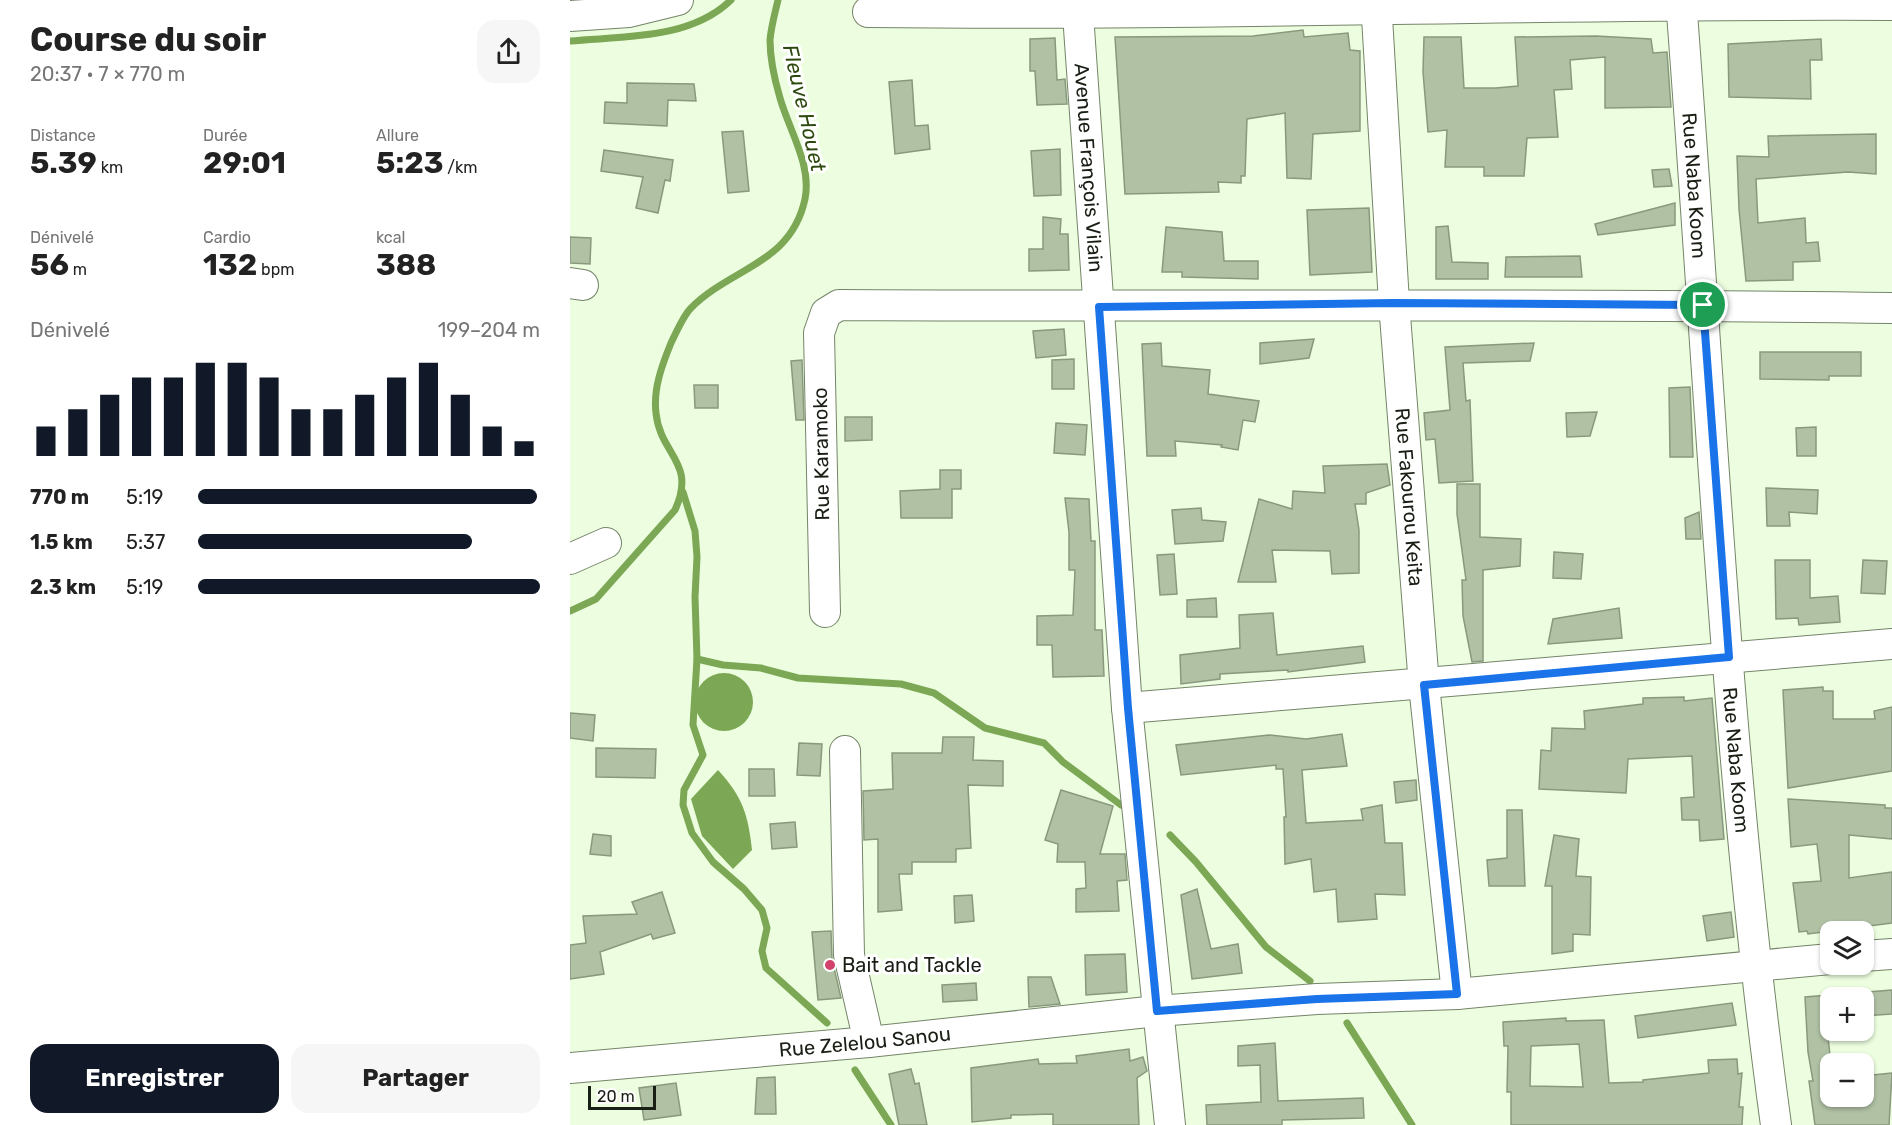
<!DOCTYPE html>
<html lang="fr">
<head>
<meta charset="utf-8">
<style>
	:root { --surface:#fff; --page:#f6f6f6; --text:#222; --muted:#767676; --accent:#111827 }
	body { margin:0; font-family:Rubik,sans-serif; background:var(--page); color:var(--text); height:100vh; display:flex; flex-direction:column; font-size:22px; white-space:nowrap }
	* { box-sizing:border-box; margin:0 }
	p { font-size:20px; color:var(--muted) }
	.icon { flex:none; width:33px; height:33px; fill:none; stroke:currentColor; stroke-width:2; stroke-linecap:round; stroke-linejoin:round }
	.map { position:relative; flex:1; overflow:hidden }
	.drawer { display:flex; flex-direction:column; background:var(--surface); width:570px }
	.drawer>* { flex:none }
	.buttons { position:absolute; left:1250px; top:921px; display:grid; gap:12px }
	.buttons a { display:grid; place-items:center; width:54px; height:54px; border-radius:12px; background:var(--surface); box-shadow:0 2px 4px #0004; font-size:30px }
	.scale { position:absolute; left:18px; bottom:15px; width:68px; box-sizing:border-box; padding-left:6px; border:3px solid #191f15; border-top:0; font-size:16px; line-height:21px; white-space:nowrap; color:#191f15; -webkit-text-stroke:4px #fff; paint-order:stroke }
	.pin { position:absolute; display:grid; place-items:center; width:51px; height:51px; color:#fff; margin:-26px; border:3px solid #fff; border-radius:50%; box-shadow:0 2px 6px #0007 }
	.round { display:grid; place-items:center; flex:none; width:63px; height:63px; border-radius:18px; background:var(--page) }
	.overview { display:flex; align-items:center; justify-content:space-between; height:102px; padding:0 30px }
	h1 { font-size:33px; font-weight:700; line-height:45px }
	.metrics { display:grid; grid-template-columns:repeat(3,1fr); gap:9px; height:102px; padding:6px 30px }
	.metrics div { display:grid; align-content:center }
	.metrics b { font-size:30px; font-weight:700 }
	.metrics small { font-size:16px; font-weight:400 }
	.metrics p { font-size:16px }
	.chart { height:168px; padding:12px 30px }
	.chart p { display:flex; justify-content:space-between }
	.chart svg { width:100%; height:108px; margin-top:6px; stroke:var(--accent); stroke-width:6 }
	.cta { display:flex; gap:12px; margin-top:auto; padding:12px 30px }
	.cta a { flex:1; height:69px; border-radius:18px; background:var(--accent); color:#fff; font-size:24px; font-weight:700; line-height:69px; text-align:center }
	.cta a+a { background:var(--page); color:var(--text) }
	ul { padding:0 30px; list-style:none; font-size:20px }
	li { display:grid; grid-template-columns:96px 72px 1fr; align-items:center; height:45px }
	li i { height:15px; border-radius:8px; background:var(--accent) }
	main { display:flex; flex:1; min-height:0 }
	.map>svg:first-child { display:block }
	.water { fill:#7ca755 }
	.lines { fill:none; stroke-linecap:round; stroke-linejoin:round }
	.stream { stroke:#7ca755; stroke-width:7 }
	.building { fill:#b0c1a4; stroke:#89997d; stroke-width:1.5; fill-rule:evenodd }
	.minor-casing { stroke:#758469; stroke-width:32 }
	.minor { stroke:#fff; stroke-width:30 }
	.route-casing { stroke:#fff; stroke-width:12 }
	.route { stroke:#1a73e8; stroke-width:8 }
	.poi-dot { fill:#d1436b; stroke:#fff; stroke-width:2 }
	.labels { text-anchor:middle; stroke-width:6; stroke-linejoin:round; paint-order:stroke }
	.street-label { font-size:20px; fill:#191f15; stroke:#fff }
	.poi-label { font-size:20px; fill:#191f15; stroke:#fff; text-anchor:start }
	.water-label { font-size:21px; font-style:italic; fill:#2e490f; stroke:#fff }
</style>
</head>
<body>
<main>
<section class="drawer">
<div class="overview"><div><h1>Course du soir</h1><p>20:37 · 7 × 770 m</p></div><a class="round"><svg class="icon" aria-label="share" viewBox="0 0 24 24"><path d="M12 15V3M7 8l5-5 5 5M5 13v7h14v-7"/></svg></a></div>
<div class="metrics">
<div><p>Distance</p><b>5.39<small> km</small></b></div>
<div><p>Durée</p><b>29:01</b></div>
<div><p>Allure</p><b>5:23<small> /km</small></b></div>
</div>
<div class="metrics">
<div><p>Dénivelé</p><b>56<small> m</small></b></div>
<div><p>Cardio</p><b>132<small> bpm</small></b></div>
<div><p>kcal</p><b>388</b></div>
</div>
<div class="chart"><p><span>Dénivelé</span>199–204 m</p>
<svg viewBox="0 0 160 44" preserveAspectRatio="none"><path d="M5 44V32M15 44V25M25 44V19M35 44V12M45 44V12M55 44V6M65 44V6M75 44V12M85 44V25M95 44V25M105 44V19M115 44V12M125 44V6M135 44V19M145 44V32M155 44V38"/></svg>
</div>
<ul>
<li><b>770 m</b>5:19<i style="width:99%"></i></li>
<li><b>1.5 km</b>5:37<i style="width:80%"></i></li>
<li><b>2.3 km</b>5:19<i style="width:100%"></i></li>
</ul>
<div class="cta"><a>Enregistrer</a><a>Partager</a></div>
</section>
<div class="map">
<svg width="1322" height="1125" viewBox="0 0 1322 1125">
	<rect width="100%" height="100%" fill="#ecfedf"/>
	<!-- water -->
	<g class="water">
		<circle cx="154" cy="702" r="29"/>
		<path d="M 148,770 C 173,797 178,815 182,850 L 163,869 L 132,836 L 121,799 Z"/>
	</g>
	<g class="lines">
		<!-- stream -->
		<g class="stream">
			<path d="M 0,41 C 53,36 120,40 161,0"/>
			<path d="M 113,492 L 125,531 L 127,557 L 125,597 L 127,659 L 123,725 L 133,755 L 114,790 L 113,805 L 122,833 L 143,862 L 174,889 L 192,910 L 197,928 L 192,951 L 196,968 L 257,1023"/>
			<path d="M 0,611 L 26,599 L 105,510 C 127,462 90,455 86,413 C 83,389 92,365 101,343 C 106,333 113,316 121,308 C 162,267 221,264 235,199 C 242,165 219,130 210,98 C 205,81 200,58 200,40 C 201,27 205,13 208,0"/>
			<path d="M 127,659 L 153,665 L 191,668 L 228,678 L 331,684 L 364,693 L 415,728 L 474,743 L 493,762 L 551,805"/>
			<path d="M 600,835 L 626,862 L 696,947 L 740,981"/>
			<path d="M 777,1023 L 842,1125"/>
			<path d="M 285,1070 L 321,1125"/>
		</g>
	</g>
	<!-- building -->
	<g class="building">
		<path d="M 733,30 L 734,37 L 778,33 L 780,50 L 790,51 L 790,131 L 743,134 L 741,179 L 717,178 L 715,113 L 677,119 L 675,176 L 671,176 L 671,183 L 648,182 L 649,192 L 555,194 L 545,37 L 683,36 Z"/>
		<path d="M 1026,36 L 1081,39 L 1083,53 L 1097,52 L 1101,107 L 1035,108 L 1035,57 L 1000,60 L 1002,89 L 984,90 L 988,137 L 957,138 L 954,176 L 914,176 L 914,167 L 875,167 L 877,130 L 858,132 L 853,72 L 854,37 L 891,37 L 894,88 L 926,88 L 948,86 L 945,37 Z"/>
		<path d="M 485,38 L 487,80 L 495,79 L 497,104 L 467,105 L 465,71 L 460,71 L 460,39 Z"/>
		<path d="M 1251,39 L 1252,60 L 1240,60 L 1241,99 L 1159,97 L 1158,44 Z"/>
		<path d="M 342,80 L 345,126 L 358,125 L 360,149 L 325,154 L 319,82 Z"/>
		<path d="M 57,83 L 124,84 L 126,101 L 98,100 L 97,126 L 34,123 L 35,102 L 57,103 Z"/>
		<path d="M 173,131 L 179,191 L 158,193 L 152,132 Z"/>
		<path d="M 1306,134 L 1306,174 L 1278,172 L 1186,179 L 1188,223 L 1235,218 L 1236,243 L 1248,242 L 1250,261 L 1223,262 L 1223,280 L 1176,281 L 1169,209 L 1167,156 L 1199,157 L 1198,136 Z"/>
		<path d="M 490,149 L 491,195 L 464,196 L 461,151 Z"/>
		<path d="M 34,150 L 103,160 L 100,181 L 95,180 L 88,213 L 66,208 L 73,177 L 31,171 Z"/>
		<path d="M 1099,169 L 1102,186 L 1084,187 L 1082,170 Z"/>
		<path d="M 1105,203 L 1105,225 L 1028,235 L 1025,224 Z"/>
		<path d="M 799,208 L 802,272 L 740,275 L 737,210 Z"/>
		<path d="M 473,217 L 491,219 L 490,234 L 498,234 L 499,270 L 459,271 L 459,249 L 473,249 Z"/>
		<path d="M 878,226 L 882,262 L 918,263 L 918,279 L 866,279 L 866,227 Z"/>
		<path d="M 596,227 L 652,232 L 654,261 L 688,261 L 688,279 L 612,277 L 612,272 L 592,272 Z"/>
		<path d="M 0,237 L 21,238 L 20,264 L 0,263 Z"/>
		<path d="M 1010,256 L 1012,277 L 935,277 L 936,257 Z"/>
		<path d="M 494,329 L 496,355 L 466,358 L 463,331 Z"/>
		<path d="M 744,339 L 739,358 L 690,364 L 690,343 Z"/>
		<path d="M 591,343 L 592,366 L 640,370 L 638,394 L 689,401 L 685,422 L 673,420 L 668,450 L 651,447 L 652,445 L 605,441 L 606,456 L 577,456 L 572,344 Z"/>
		<path d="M 964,343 L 960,361 L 893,363 L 896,401 L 900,400 L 903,481 L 869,483 L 865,439 L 856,440 L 854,413 L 880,410 L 875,347 Z"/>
		<path d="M 1190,352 L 1291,352 L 1291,376 L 1259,376 L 1259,380 L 1190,379 Z"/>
		<path d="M 504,359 L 504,389 L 482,389 L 482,360 Z"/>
		<path d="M 232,360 L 234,420 L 226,420 L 221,361 Z"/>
		<path d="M 124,385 L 148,385 L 148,408 L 125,408 Z"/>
		<path d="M 1120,387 L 1123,457 L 1100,457 L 1099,388 Z"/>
		<path d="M 1027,412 L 1020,436 L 997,437 L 996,413 Z"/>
		<path d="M 275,417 L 302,417 L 302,440 L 275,441 Z"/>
		<path d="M 486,423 L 517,425 L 515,455 L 484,453 Z"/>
		<path d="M 1246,427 L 1246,456 L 1227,456 L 1226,428 Z"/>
		<path d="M 817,464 L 820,485 L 796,493 L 796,504 L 785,504 L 789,530 L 789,573 L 762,574 L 760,551 L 702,550 L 706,582 L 668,582 L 689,499 L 722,509 L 723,491 L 755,493 L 753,466 Z"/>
		<path d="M 370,470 L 391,470 L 391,489 L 382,489 L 382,518 L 331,518 L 330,491 L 370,489 Z"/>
		<path d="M 887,484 L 910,484 L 910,537 L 951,539 L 950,566 L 913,570 L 913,661 L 902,662 L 893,616 L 892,580 L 896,580 L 887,514 Z"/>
		<path d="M 1196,488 L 1248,490 L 1247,514 L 1219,512 L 1220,526 L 1197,526 Z"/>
		<path d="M 495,498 L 519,499 L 521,541 L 525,541 L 525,630 L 532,630 L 534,676 L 483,677 L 482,645 L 467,645 L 467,616 L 503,615 L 505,570 L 499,570 L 499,532 Z"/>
		<path d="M 631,508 L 632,520 L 656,522 L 653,541 L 605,544 L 602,510 Z"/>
		<path d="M 1129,512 L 1131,539 L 1116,539 L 1115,518 Z"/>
		<path d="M 984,552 L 1013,554 L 1011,579 L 983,578 Z"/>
		<path d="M 604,554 L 607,594 L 590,595 L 587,555 Z"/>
		<path d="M 1205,560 L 1240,560 L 1240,598 L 1268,596 L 1270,622 L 1229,625 L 1228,618 L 1206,619 Z"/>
		<path d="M 1293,560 L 1317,561 L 1315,594 L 1291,593 Z"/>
		<path d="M 646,598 L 647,617 L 617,617 L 617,600 Z"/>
		<path d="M 1049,608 L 1052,638 L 978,644 L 983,619 Z"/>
		<path d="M 703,613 L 707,655 L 793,646 L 795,662 L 718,672 L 718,670 L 650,674 L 650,679 L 611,684 L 610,655 L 670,648 L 669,615 Z"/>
		<path d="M 1253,687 L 1253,691 L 1263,691 L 1263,719 L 1305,719 L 1304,711 L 1322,707 L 1322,771 L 1218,788 L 1213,690 Z"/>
		<path d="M 1114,697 L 1114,701 L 1142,698 L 1154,839 L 1130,841 L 1129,820 L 1112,820 L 1111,798 L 1124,797 L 1122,756 L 1058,759 L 1056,793 L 969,789 L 971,750 L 981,751 L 982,728 L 1015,729 L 1014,711 L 1073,704 L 1073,698 Z"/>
		<path d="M 0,713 L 25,715 L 23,741 L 0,738 Z"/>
		<path d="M 772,734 L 777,766 L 732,770 L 736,823 L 793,820 L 791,809 L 812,805 L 815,843 L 832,843 L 835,895 L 805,894 L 807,919 L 768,922 L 766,889 L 744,892 L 741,859 L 715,864 L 714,817 L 716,817 L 713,769 L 706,769 L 706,765 L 611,775 L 606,745 L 699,735 L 736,739 Z"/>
		<path d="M 373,737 L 404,737 L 403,760 L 433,761 L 433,786 L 398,785 L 401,848 L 386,849 L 386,862 L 342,862 L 342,874 L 329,874 L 332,910 L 308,912 L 308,839 L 294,840 L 293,791 L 323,789 L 322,753 L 372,753 Z"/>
		<path d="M 229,743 L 252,744 L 250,776 L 227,775 Z"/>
		<path d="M 26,748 L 86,749 L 85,778 L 26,777 Z"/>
		<path d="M 179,769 L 204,769 L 205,796 L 179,796 Z"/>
		<path d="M 846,780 L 847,800 L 826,803 L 824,782 Z"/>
		<path d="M 491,790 L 543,806 L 530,854 L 555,854 L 557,880 L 547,881 L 549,911 L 506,912 L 506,889 L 516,888 L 515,862 L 487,862 L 488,844 L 475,840 Z"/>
		<path d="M 1218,799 L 1315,805 L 1315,808 L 1322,808 L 1322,839 L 1279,835 L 1279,878 L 1322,872 L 1322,923 L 1238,934 L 1237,931 L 1229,932 L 1223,883 L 1251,881 L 1247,844 L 1221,847 Z"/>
		<path d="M 937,810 L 952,810 L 955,886 L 919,886 L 917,860 L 937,858 Z"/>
		<path d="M 225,822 L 227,847 L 202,849 L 200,824 Z"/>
		<path d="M 23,834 L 41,836 L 41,856 L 20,854 Z"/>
		<path d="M 984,835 L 1009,839 L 1006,876 L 1021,877 L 1020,935 L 1003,934 L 1003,951 L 982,954 L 982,886 L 975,886 Z"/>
		<path d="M 627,889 L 641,949 L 668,944 L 672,973 L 622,979 L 611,895 Z"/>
		<path d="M 92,892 L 105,933 L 83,939 L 81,934 L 30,952 L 34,974 L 0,979 L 0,945 L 16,943 L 13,916 L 67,914 L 62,902 Z"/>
		<path d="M 402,895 L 404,921 L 385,923 L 384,896 Z"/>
		<path d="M 1161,912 L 1164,937 L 1137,941 L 1133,916 Z"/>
		<path d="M 261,931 L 262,959 L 271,998 L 248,1000 L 242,932 Z"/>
		<path d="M 555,954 L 557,992 L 516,995 L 515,955 Z"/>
		<path d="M 458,977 L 481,977 L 490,1004 L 459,1007 Z"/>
		<path d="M 406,983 L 407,1000 L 373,1002 L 372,985 Z"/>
		<path d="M 1322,990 L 1322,1014 L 1293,1016 L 1293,998 L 1260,998 L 1260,1019 L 1256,1019 L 1261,1064 L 1260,1096 L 1293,1096 L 1293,1076 L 1322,1073 L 1319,1125 L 1245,1125 L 1239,1081 L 1243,1081 L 1238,1052 L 1235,997 Z"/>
		<path d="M 1162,1003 L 1166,1025 L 1068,1038 L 1065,1016 Z"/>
		<path d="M 996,1018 L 996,1021 L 1034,1020 L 1039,1083 L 1073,1082 L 1073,1080 L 1139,1073 L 1138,1060 L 1167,1059 L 1168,1074 L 1172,1073 L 1169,1107 L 1173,1107 L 1172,1125 L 941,1125 L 941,1092 L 937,1092 L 938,1046 L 934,1046 L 933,1022 ZM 1009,1044 L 1013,1087 L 960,1086 L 961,1046 Z"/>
		<path d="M 705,1043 L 708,1101 L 793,1098 L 794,1118 L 712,1120 L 712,1125 L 637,1125 L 636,1105 L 691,1102 L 690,1065 L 668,1066 L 668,1046 Z"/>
		<path d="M 559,1049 L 560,1061 L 573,1057 L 577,1071 L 567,1078 L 569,1125 L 483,1125 L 483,1114 L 441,1115 L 441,1118 L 402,1122 L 401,1068 L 468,1059 L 469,1064 L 507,1063 L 506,1056 Z"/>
		<path d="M 341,1069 L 345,1084 L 349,1083 L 357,1125 L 329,1125 L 319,1074 Z"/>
		<path d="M 205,1077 L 206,1114 L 185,1114 L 187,1078 Z"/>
		<path d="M 106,1083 L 111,1115 L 74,1120 L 69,1088 Z"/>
	</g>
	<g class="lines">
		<!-- minor casing -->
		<g class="minor-casing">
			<g id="minor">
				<path id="s1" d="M 507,0 L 557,708 L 600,1125"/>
				<path id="s2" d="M 806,0 L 824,303 L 854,685 L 887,994"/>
				<path id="s3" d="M 1111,0 C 1140,375 1155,752 1206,1125"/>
				<path d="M 298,12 C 640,16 981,3 1322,5"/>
				<path d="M 0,16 L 59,12 L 108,0"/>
				<path d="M 0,283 L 13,285"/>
				<path d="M 0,559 L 36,543"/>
				<path d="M 255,612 L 249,333 L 256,313 L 269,305 C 620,307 971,303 1322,308"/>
				<path d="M 557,708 L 1322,644"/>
				<path d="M 275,751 L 279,955 L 299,1042"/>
				<path d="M 1293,956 L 1322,954"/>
				<path id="s4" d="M 0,1068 L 299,1042 L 587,1011 L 747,999 L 887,994 L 1260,959"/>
			</g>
		</g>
		<!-- minor -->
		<use href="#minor" class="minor"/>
	</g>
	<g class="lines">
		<!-- route casing -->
		<g class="route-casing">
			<path id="route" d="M 824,303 L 1133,305 L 1159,657 L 854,685 L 887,994 L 747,999 L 587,1011 L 558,708 L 529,307 Z"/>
		</g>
		<!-- route -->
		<use href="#route" class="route"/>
	</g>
	<!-- markers -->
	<circle class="poi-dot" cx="260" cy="965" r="6"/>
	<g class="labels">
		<!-- street labels -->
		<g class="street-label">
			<text dy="7" stroke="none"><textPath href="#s1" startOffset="168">Avenue François Vilain</textPath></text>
			<text dy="7" stroke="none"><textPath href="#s3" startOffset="186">Rue Naba Koom</textPath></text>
			<text transform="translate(251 454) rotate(-91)" y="7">Rue Karamoko</text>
			<text dy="7" stroke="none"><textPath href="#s2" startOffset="498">Rue Fakourou Keita</textPath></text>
			<text dy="7" stroke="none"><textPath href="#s3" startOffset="762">Rue Naba Koom</textPath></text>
			<text dy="7" stroke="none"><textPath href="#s4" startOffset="296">Rue Zelelou Sanou</textPath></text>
		</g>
		<!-- poi labels -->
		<g class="poi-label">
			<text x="272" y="972">Bait and Tackle</text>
		</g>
		<!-- water labels -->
		<g class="water-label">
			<text transform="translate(234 108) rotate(77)" y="7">Fleuve Houet</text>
		</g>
	</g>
</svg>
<div class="buttons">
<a><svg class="icon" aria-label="layers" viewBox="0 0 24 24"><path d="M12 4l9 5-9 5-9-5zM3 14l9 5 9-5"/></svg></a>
<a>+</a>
<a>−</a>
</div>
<div class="scale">20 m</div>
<div class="pin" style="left:1133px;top:305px;background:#1e9e55"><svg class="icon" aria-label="arrive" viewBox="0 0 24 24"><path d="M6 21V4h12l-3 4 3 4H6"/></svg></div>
</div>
</main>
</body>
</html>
